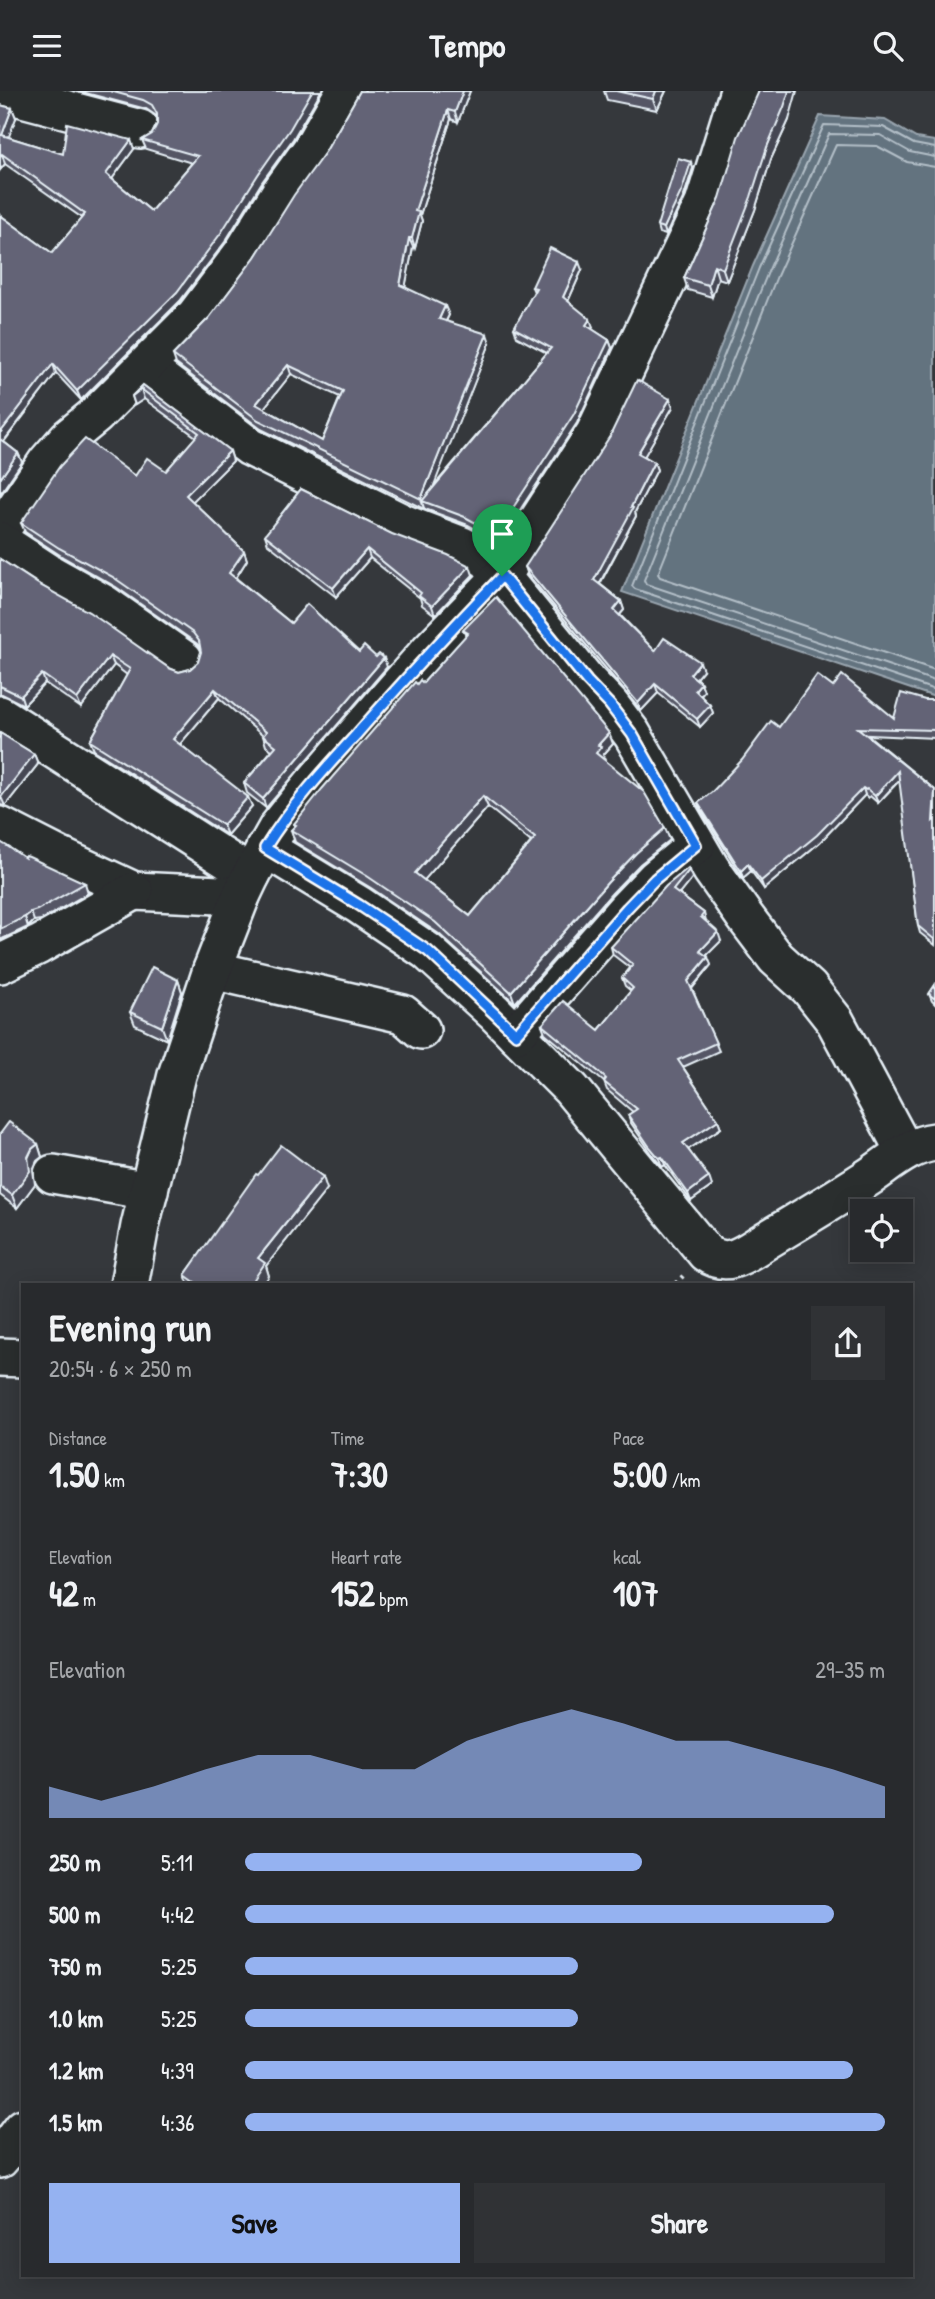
<!DOCTYPE html>
<html lang="en">
<head>
<meta charset="utf-8">
<style>
	:root { --surface:#282a2d; --page:#303235; --text:#f1f3f6; --muted:#a5a7aa; --line:#444649; --accent:#95b2f1 }
	body { margin:0; font-family:"Patrick Hand",sans-serif; background:var(--page); color:var(--text); height:100vh; display:flex; flex-direction:column; font-size:26px; white-space:nowrap }
	* { box-sizing:border-box; margin:0 }
	p { font-size:23px; color:var(--muted) }
	.icon { flex:none; width:38px; height:38px; fill:none; stroke:currentColor; stroke-width:2; stroke-linecap:round; stroke-linejoin:round }
	.map { position:relative; flex:1; overflow:hidden }
	.details { position:absolute; left:21px; top:1192px; width:892px; height:994px; display:flex; flex-direction:column; background:var(--surface); border-radius:0px; box-shadow:0 4px 18px #0003,0 0 0 2px var(--line) }
	.details>* { flex:none }
	.controls { position:absolute; left:850px; top:1108px; display:grid; gap:14px }
	.controls a { display:grid; place-items:center; width:63px; height:63px; border-radius:0px; background:var(--surface); box-shadow:0 4px 18px #0003,0 0 0 2px var(--line); font-size:35px }
	.pin { position:absolute; display:grid; place-items:center; width:60px; height:60px; color:#fff; margin:-72px -30px; border-radius:50% 50% 50% 0; rotate:-45deg; box-shadow:0 0 7px #0007 }
	.pin .icon { rotate:45deg }
	.round { display:grid; place-items:center; flex:none; width:74px; height:74px; border-radius:0px; background:var(--page) }
	.head { display:flex; align-items:center; justify-content:space-between; height:119px; padding:0 28px }
	h1 { font-size:38px; font-weight:800; line-height:52px }
	.stats { display:grid; grid-template-columns:repeat(3,1fr); gap:10px; height:119px; padding:7px 28px }
	.stats div { display:grid; align-content:center }
	.stats b { font-size:35px; font-weight:800 }
	.stats small { font-size:19px; font-weight:400 }
	.stats p { font-size:19px }
	.chart { height:196px; padding:14px 28px }
	.chart p { display:flex; justify-content:space-between }
	.chart svg { width:100%; height:126px; margin-top:7px; fill:var(--accent); opacity:.7 }
	.primary-button { display:flex; gap:14px; margin-top:auto; padding:14px 28px }
	.primary-button a { flex:1; height:80px; border-radius:0px; background:var(--accent); color:#111; font-size:28px; font-weight:800; line-height:80px; text-align:center }
	.primary-button a+a { background:var(--page); color:var(--text) }
	ul { padding:0 28px; list-style:none; font-size:23px }
	li { display:grid; grid-template-columns:112px 84px 1fr; align-items:center; height:52px }
	li i { height:18px; border-radius:9px; background:var(--accent) }
	header { display:flex; justify-content:space-between; align-items:center; height:91px; padding:0 28px; background:var(--surface); font-size:32px; font-weight:800 }
	.map>svg:first-child { display:block }
	.water { fill:#64737f; stroke:#99a5af; stroke-width:2 }
	.lines { fill:none; stroke-linecap:round; stroke-linejoin:round }
	.shore { stroke:#b3bfc8; stroke-width:2 }
	.minor-casing { stroke:#e8f1f8; stroke-width:42 }
	.path { stroke:#e8f1f8; stroke-width:4.5; stroke-dasharray:5 5; stroke-linecap:butt }
	.minor { stroke:#2a2d2e; stroke-width:37 }
	.wall { fill:#555665; stroke:#e8f1f8; stroke-width:2; fill-rule:evenodd }
	.shaded-wall { fill:#454653; stroke:#e8f1f8; stroke-width:2 }
	.building { fill:#636476; stroke:#e8f1f8; stroke-width:2; fill-rule:evenodd }
	.route-casing { stroke:#fff; stroke-width:14 }
	.route { stroke:#1a73e8; stroke-width:9 }
</style>
</head>
<body>
<header><svg class="icon" aria-label="menu" viewBox="0 0 24 24"><path d="M4 6h16M4 12h16M4 18h16"/></svg>Tempo<svg class="icon" aria-label="search" viewBox="0 0 24 24"><circle cx="10" cy="10" r="6"/><path d="M15 15l6 6"/></svg></header>
<div class="map">
<svg width="935" height="2208" viewBox="0 0 935 2208">
	<rect width="100%" height="100%" fill="#35383c"/>
	<filter id="ink" filterUnits="userSpaceOnUse"><feTurbulence type="fractalNoise" baseFrequency=".0143" numOctaves="2"/><feDisplacementMap in="SourceGraphic" scale="14" xChannelSelector="R" yChannelSelector="G"/><feConvolveMatrix kernelMatrix="1 2 1 2 8 2 1 2 1" color-interpolation-filters="sRGB"/></filter>
	<g filter="url(#ink)">
		<!-- water -->
		<path class="water" d="M 820,25 L 885,29 L 916,47 L 935,50 L 935,606 L 622,501 L 753,175 Z"/>
		<g class="lines">
			<!-- shore -->
			<g class="shore">
				<path d="M 935,57 L 914,53 L 883,36 L 824,34 L 759,177 L 632,495 L 635,498 L 935,599"/>
				<path d="M 935,66 L 910,61 L 880,44 L 829,43 L 768,181 L 644,489 L 646,493 L 935,590"/>
				<path d="M 935,76 L 907,71 L 877,55 L 836,54 L 777,185 L 658,483 L 660,486 L 935,579"/>
			</g>
			<!-- minor casing -->
			<g class="minor-casing">
				<g id="minor">
					<path d="M 0,1 L 140,38"/>
					<path d="M 145,276 L 250,356 L 405,433 L 460,454 L 487,468 L 587,590 L 610,614 L 632,643 L 711,778 L 745,826 L 776,867 L 809,897 L 835,930 L 905,1061"/>
					<path d="M 0,440 L 47,371 L 68,347 L 96,324 L 196,224 L 242,163 L 280,102 L 311,59 L 345,0"/>
					<path d="M 0,450 L 52,484 L 104,513 L 184,569"/>
					<path d="M 0,624 L 251,784"/>
					<path d="M 0,735 L 59,765 L 134,800 L 241,805"/>
					<path d="M 265,757 L 359,814 L 427,860 L 494,921 L 571,998 L 706,1162 C 727,1177 743,1164 762,1152 C 798,1130 834,1109 869,1086 C 890,1072 909,1054 935,1051"/>
					<path d="M 0,873 L 39,854 L 134,800"/>
					<path d="M 212,879 L 403,923 L 421,939"/>
					<path d="M 516,943 L 627,817 L 655,788 L 696,754"/>
					<path d="M 53,1083 L 149,1100"/>
					<path d="M 129,1194 L 140,1135 L 177,984 L 212,879 L 241,805 L 251,784 L 278,736 L 310,696 L 429,560 L 502,485 L 595,342 L 704,113 L 739,0"/>
					<path d="M 0,1266 L 23,1267"/>
					<path d="M 0,2068 L 23,2037"/>
				</g>
			</g>
			<!-- path -->
			<path class="path" d="M 674,1194 L 683,1185"/>
			<!-- minor -->
			<use href="#minor" class="minor"/>
		</g>
		<!-- wall -->
		<g class="wall">
			<path d="M 78,0 L 321,0 L 293,48 L 262,91 L 225,151 L 180,210 L 81,309 L 56,282 L 4,351 L 18,362 L 22,371 L 0,403 L 0,124 L 52,162 L 82,127 L 5,73 L 0,79 L 0,14 L 12,17 L 16,27 L 8,46 L 63,63 L 134,58 L 112,88 L 151,120 L 192,72 L 146,58 L 142,49 L 152,43 L 157,33 L 157,26 L 155,24 L 146,18 Z"/>
			<path d="M 360,0 L 470,0 L 458,31 L 451,28 L 420,124 L 422,130 L 415,157 L 413,156 L 405,196 L 449,224 L 446,230 L 490,252 L 432,397 L 547,262 L 517,246 L 514,237 L 534,201 L 532,196 L 582,179 L 568,210 L 593,236 L 592,238 L 609,249 L 612,257 L 577,332 L 499,451 L 468,434 L 425,418 L 424,417 L 424,418 L 261,338 L 176,273 L 173,264 L 209,227 L 255,166 L 326,60 ZM 291,283 L 340,306 L 322,350 L 264,317 Z"/>
			<path d="M 604,0 L 666,0 L 657,19 L 607,9 Z"/>
			<path d="M 789,29 L 771,68 L 755,119 L 727,190 L 718,187 L 712,206 L 688,199 L 684,187 L 720,107 Z"/>
			<path d="M 693,77 L 684,105 L 666,144 L 659,142 L 657,135 Z"/>
			<path d="M 143,294 L 230,360 L 233,370 L 192,410 L 244,460 L 247,469 L 236,487 L 291,532 L 359,561 L 387,576 L 266,717 L 247,702 L 244,692 L 272,659 L 266,655 L 263,645 L 219,607 L 180,653 L 252,715 L 227,744 L 94,659 L 90,650 L 127,584 L 114,574 L 81,617 L 45,592 L 24,614 L 2,603 L 0,603 L 0,468 L 169,577 L 179,581 L 190,578 L 198,571 L 201,561 L 201,557 L 196,552 L 116,496 L 63,466 L 25,441 L 21,432 L 135,385 L 166,380 L 196,346 L 144,308 L 135,314 L 132,305 Z"/>
			<path d="M 673,316 L 644,365 L 654,371 L 657,379 L 635,421 L 636,425 L 600,493 L 621,510 L 624,519 L 620,524 L 655,560 L 703,579 L 696,587 L 701,592 L 704,600 L 700,605 L 710,614 L 713,622 L 700,636 L 658,602 L 641,620 L 528,484 L 525,476 Z"/>
			<path d="M 301,398 L 473,484 L 435,524 L 422,514 L 420,507 L 370,467 L 336,506 L 268,453 L 265,444 Z"/>
			<path d="M 463,539 L 613,653 L 603,664 L 604,669 L 670,749 L 640,773 L 612,802 L 515,912 L 439,843 L 371,797 L 295,751 L 291,739 L 295,735 L 294,733 L 417,593 L 423,592 L 466,545 ZM 488,716 L 531,751 L 470,825 L 424,789 Z"/>
			<path d="M 833,596 L 894,627 L 925,609 L 935,609 L 935,647 L 868,644 L 935,699 L 935,854 L 920,842 L 918,835 L 900,689 L 878,712 L 870,705 L 868,707 L 865,704 L 820,751 L 764,798 L 751,780 L 743,787 L 701,719 L 698,712 L 712,701 L 779,636 Z"/>
			<path d="M 0,642 L 34,663 L 38,673 L 5,715 L 0,714 Z"/>
			<path d="M 0,751 L 25,767 L 85,792 L 88,802 L 41,829 L 34,830 L 28,836 L 0,849 Z"/>
			<path d="M 692,787 L 679,803 L 704,822 L 706,831 L 721,850 L 706,865 L 711,874 L 692,898 L 719,960 L 683,976 L 718,1029 L 721,1037 L 688,1058 L 712,1095 L 691,1110 L 665,1074 L 662,1076 L 652,1063 L 631,1032 L 628,1024 L 633,1021 L 607,999 L 604,991 L 545,942 L 542,934 L 599,939 L 631,900 L 625,895 L 622,887 L 630,877 L 613,864 L 611,856 Z"/>
			<path d="M 178,889 L 182,901 L 167,949 L 135,934 L 130,921 Z"/>
			<path d="M 935,894 L 935,913 L 932,910 L 929,903 Z"/>
			<path d="M 0,1043 L 38,1053 L 42,1066 L 37,1070 L 33,1079 L 35,1093 L 17,1117 L 0,1104 Z"/>
			<path d="M 258,1084 L 327,1098 L 266,1175 L 269,1185 L 263,1194 L 189,1194 L 185,1184 Z"/>
		</g>
		<!-- shaded-wall -->
		<g class="shaded-wall">
			<path d="M 312,0 L 321,0 L 293,48 L 262,91 L 225,151 L 180,210 L 81,309 L 77,300 L 259,82 Z"/>
			<path d="M 463,0 L 470,0 L 458,31 L 455,21 Z"/>
			<path d="M 656,0 L 666,0 L 657,19 L 653,8 Z"/>
			<path d="M 789,0 L 797,0 L 789,29 L 771,68 L 755,119 L 727,190 L 723,178 L 767,56 Z"/>
			<path d="M 12,17 L 16,27 L 6,53 L 2,44 Z"/>
			<path d="M 448,19 L 451,28 L 420,124 L 422,130 L 415,157 L 412,147 L 415,120 Z"/>
			<path d="M 131,49 L 134,58 L 109,92 L 106,83 Z"/>
			<path d="M 2,63 L 5,73 L 0,79 L 0,65 Z"/>
			<path d="M 691,71 L 693,77 L 684,105 L 666,144 L 664,137 Z"/>
			<path d="M 409,147 L 413,156 L 404,203 L 400,194 Z"/>
			<path d="M 579,171 L 582,179 L 566,215 L 563,206 Z"/>
			<path d="M 714,174 L 718,187 L 712,206 L 708,194 Z"/>
			<path d="M 445,215 L 449,224 L 442,238 L 439,228 Z"/>
			<path d="M 590,228 L 593,236 L 589,242 L 586,234 Z"/>
			<path d="M 487,243 L 490,252 L 427,412 L 422,410 L 424,418 L 421,408 Z"/>
			<path d="M 609,249 L 612,257 L 577,332 L 499,451 L 496,443 Z"/>
			<path d="M 53,273 L 56,282 L 0,355 L 0,342 Z"/>
			<path d="M 288,274 L 291,283 L 260,322 L 256,313 Z"/>
			<path d="M 141,298 L 144,308 L 135,314 L 132,305 Z"/>
			<path d="M 670,308 L 673,316 L 641,371 L 638,362 Z"/>
			<path d="M 230,360 L 233,370 L 189,414 L 186,404 Z"/>
			<path d="M 18,362 L 22,371 L 0,403 L 0,388 Z"/>
			<path d="M 654,371 L 657,379 L 635,421 L 636,425 L 597,497 L 594,489 Z"/>
			<path d="M 367,458 L 370,467 L 336,506 L 333,497 Z"/>
			<path d="M 244,460 L 247,469 L 233,491 L 229,482 Z"/>
			<path d="M 470,475 L 473,484 L 435,524 L 432,515 Z"/>
			<path d="M 621,510 L 624,519 L 617,527 L 614,519 Z"/>
			<path d="M 110,565 L 114,574 L 81,617 L 77,608 Z"/>
			<path d="M 384,567 L 387,576 L 266,717 L 263,708 Z"/>
			<path d="M 700,571 L 703,579 L 693,591 L 690,583 Z"/>
			<path d="M 42,583 L 45,592 L 24,614 L 21,605 Z"/>
			<path d="M 701,592 L 704,600 L 698,607 L 695,599 Z"/>
			<path d="M 655,593 L 658,602 L 641,620 L 638,612 Z"/>
			<path d="M 215,598 L 219,607 L 176,658 L 173,648 Z"/>
			<path d="M 710,614 L 713,622 L 700,636 L 697,628 Z"/>
			<path d="M 609,642 L 613,653 L 603,664 L 605,668 L 600,673 L 596,662 L 598,654 Z"/>
			<path d="M 34,663 L 38,673 L 5,715 L 1,706 Z"/>
			<path d="M 898,680 L 901,687 L 878,712 L 875,705 Z"/>
			<path d="M 863,697 L 865,704 L 820,751 L 764,798 L 761,790 Z"/>
			<path d="M 483,705 L 488,716 L 420,794 L 415,782 Z"/>
			<path d="M 248,706 L 252,715 L 227,744 L 223,734 Z"/>
			<path d="M 665,737 L 670,749 L 640,773 L 612,802 L 515,912 L 511,901 L 608,791 L 636,762 Z"/>
			<path d="M 748,773 L 751,780 L 743,787 L 741,780 Z"/>
			<path d="M 689,779 L 692,787 L 676,807 L 673,799 Z"/>
			<path d="M 31,821 L 34,830 L 28,836 L 25,826 Z"/>
			<path d="M 718,841 L 721,850 L 703,868 L 700,860 Z"/>
			<path d="M 708,866 L 711,874 L 691,898 L 688,890 Z"/>
			<path d="M 178,889 L 182,901 L 167,949 L 162,936 Z"/>
			<path d="M 718,1029 L 721,1037 L 686,1060 L 683,1052 Z"/>
			<path d="M 38,1053 L 42,1066 L 37,1070 L 33,1079 L 35,1093 L 17,1117 L 12,1104 L 32,1058 Z"/>
			<path d="M 662,1066 L 665,1074 L 662,1076 L 659,1067 Z"/>
			<path d="M 323,1086 L 327,1098 L 266,1175 L 269,1185 L 263,1194 L 250,1194 L 258,1167 Z"/>
			<path d="M 709,1086 L 712,1095 L 691,1110 L 688,1102 Z"/>
		</g>
		<!-- building -->
		<g class="building">
			<path d="M 110,0 L 312,0 L 290,38 L 259,82 L 221,142 L 177,201 L 77,300 L 53,273 L 0,342 L 0,124 L 52,162 L 85,123 L 2,63 L 0,65 L 0,14 L 12,17 L 2,44 L 63,63 L 67,32 L 131,49 L 106,83 L 151,120 L 198,65 L 142,49 L 152,43 L 157,33 L 157,23 L 152,14 L 143,9 Z"/>
			<path d="M 360,0 L 463,0 L 455,21 L 448,19 L 415,120 L 419,121 L 412,147 L 409,147 L 400,194 L 445,215 L 439,228 L 487,243 L 421,408 L 258,329 L 173,264 L 209,227 L 255,166 L 294,104 L 326,60 ZM 288,274 L 343,300 L 322,350 L 256,313 Z"/>
			<path d="M 616,0 L 656,0 L 653,8 Z"/>
			<path d="M 759,0 L 789,0 L 784,16 L 767,56 L 751,106 L 723,178 L 714,174 L 708,194 L 684,187 L 720,107 L 738,46 Z"/>
			<path d="M 678,67 L 691,71 L 682,99 L 664,137 L 657,135 Z"/>
			<path d="M 550,157 L 579,171 L 563,206 L 590,228 L 586,234 L 609,249 L 574,323 L 496,443 L 465,426 L 422,410 L 551,257 L 514,237 L 536,197 L 532,196 Z"/>
			<path d="M 637,289 L 670,308 L 638,362 L 654,371 L 631,416 L 633,417 L 594,489 L 621,510 L 614,519 L 655,560 L 664,547 L 700,571 L 690,583 L 701,592 L 695,599 L 710,614 L 697,628 L 655,593 L 638,612 L 525,476 L 610,345 Z"/>
			<path d="M 143,294 L 230,360 L 186,404 L 244,460 L 229,482 L 291,532 L 307,513 L 359,561 L 364,555 L 376,566 L 379,563 L 384,567 L 263,708 L 244,692 L 276,655 L 263,645 L 266,641 L 215,598 L 173,648 L 248,706 L 223,734 L 90,650 L 130,578 L 110,565 L 77,608 L 42,583 L 21,605 L 0,595 L 0,468 L 38,493 L 89,521 L 169,577 L 179,581 L 190,578 L 198,571 L 201,561 L 199,550 L 193,542 L 113,486 L 59,457 L 21,432 L 60,375 L 85,348 L 135,385 L 147,367 L 166,380 L 199,342 L 141,298 L 132,305 Z"/>
			<path d="M 0,348 L 18,362 L 0,388 Z"/>
			<path d="M 301,398 L 392,443 L 448,464 L 470,475 L 432,515 L 419,505 L 421,502 L 367,458 L 333,497 L 265,444 Z"/>
			<path d="M 496,506 L 609,642 L 598,654 L 601,656 L 596,662 L 644,701 L 665,737 L 636,762 L 608,791 L 511,901 L 435,831 L 367,785 L 291,739 L 296,734 L 294,733 L 322,698 L 415,591 L 417,593 L 420,589 L 423,592 L 468,542 L 463,539 ZM 483,705 L 535,747 L 470,825 L 415,782 Z"/>
			<path d="M 817,584 L 833,596 L 842,584 L 894,627 L 901,602 L 925,609 L 935,609 L 935,639 L 858,637 L 935,699 L 933,730 L 935,728 L 935,849 L 918,835 L 898,680 L 875,705 L 867,698 L 866,699 L 863,697 L 817,744 L 761,790 L 748,773 L 741,780 L 698,712 L 712,701 L 742,669 L 771,630 L 779,636 Z"/>
			<path d="M 0,642 L 34,663 L 1,706 L 0,706 Z"/>
			<path d="M 0,751 L 7,755 L 25,767 L 26,765 L 29,766 L 85,792 L 37,819 L 31,821 L 25,826 L 0,838 Z"/>
			<path d="M 688,777 L 689,779 L 673,799 L 704,822 L 701,826 L 718,841 L 700,860 L 708,866 L 688,890 L 716,952 L 678,969 L 718,1029 L 683,1052 L 709,1086 L 688,1102 L 662,1066 L 659,1067 L 649,1055 L 628,1024 L 637,1018 L 604,991 L 606,988 L 599,981 L 542,934 L 563,910 L 599,939 L 633,897 L 622,887 L 633,874 L 611,856 L 666,795 Z"/>
			<path d="M 152,876 L 178,889 L 162,936 L 130,921 Z"/>
			<path d="M 935,894 L 935,908 L 929,903 Z"/>
			<path d="M 9,1031 L 38,1053 L 32,1058 L 28,1066 L 30,1080 L 12,1104 L 0,1095 L 0,1043 Z"/>
			<path d="M 281,1054 L 323,1086 L 258,1167 L 265,1172 L 250,1194 L 199,1194 L 185,1184 L 256,1083 L 258,1084 Z"/>
		</g>
	</g>
	<g class="lines" filter="url(#ink)">
		<!-- route casing -->
		<g class="route-casing">
			<path id="route" d="M 502,485 L 587,590 L 610,614 L 632,643 L 696,754 L 655,788 L 627,817 L 516,943 L 428,860 L 359,814 L 265,757 C 291,715 323,680 356,644 C 403,590 452,537 502,485 Z"/>
		</g>
		<!-- route -->
		<use href="#route" class="route"/>
	</g>
</svg>
<div class="controls">
<a><svg class="icon" aria-label="locate" viewBox="0 0 24 24"><circle cx="12" cy="12" r="6"/><path d="M12 2v4M12 18v4M2 12h4M18 12h4"/></svg></a>
</div>
<div class="pin" style="left:502px;top:485px;background:#1e9e55"><svg class="icon" aria-label="arrive" viewBox="0 0 24 24"><path d="M6 21V4h12l-3 4 3 4H6"/></svg></div>
<section class="details">
<div class="head"><div><h1>Evening run</h1><p>20:54 · 6 × 250 m</p></div><a class="round"><svg class="icon" aria-label="share" viewBox="0 0 24 24"><path d="M12 15V3M7 8l5-5 5 5M5 13v7h14v-7"/></svg></a></div>
<div class="stats">
<div><p>Distance</p><b>1.50<small> km</small></b></div>
<div><p>Time</p><b>7:30</b></div>
<div><p>Pace</p><b>5:00<small> /km</small></b></div>
</div>
<div class="stats">
<div><p>Elevation</p><b>42<small> m</small></b></div>
<div><p>Heart rate</p><b>152<small> bpm</small></b></div>
<div><p>kcal</p><b>107</b></div>
</div>
<div class="chart"><p><span>Elevation</span>29–35 m</p>
<svg viewBox="0 0 160 44" preserveAspectRatio="none"><path d="M0 44V33L10 38L20 33L30 27L40 22L50 22L60 27L70 27L80 17L90 11L100 6L110 11L120 17L130 17L140 22L150 27L160 33V44z"/></svg>
</div>
<ul>
<li><b>250 m</b>5:11<i style="width:62%"></i></li>
<li><b>500 m</b>4:42<i style="width:92%"></i></li>
<li><b>750 m</b>5:25<i style="width:52%"></i></li>
<li><b>1.0 km</b>5:25<i style="width:52%"></i></li>
<li><b>1.2 km</b>4:39<i style="width:95%"></i></li>
<li><b>1.5 km</b>4:36<i style="width:100%"></i></li>
</ul>
<div class="primary-button"><a>Save</a><a>Share</a></div>
</section>
</div>
</body>
</html>
